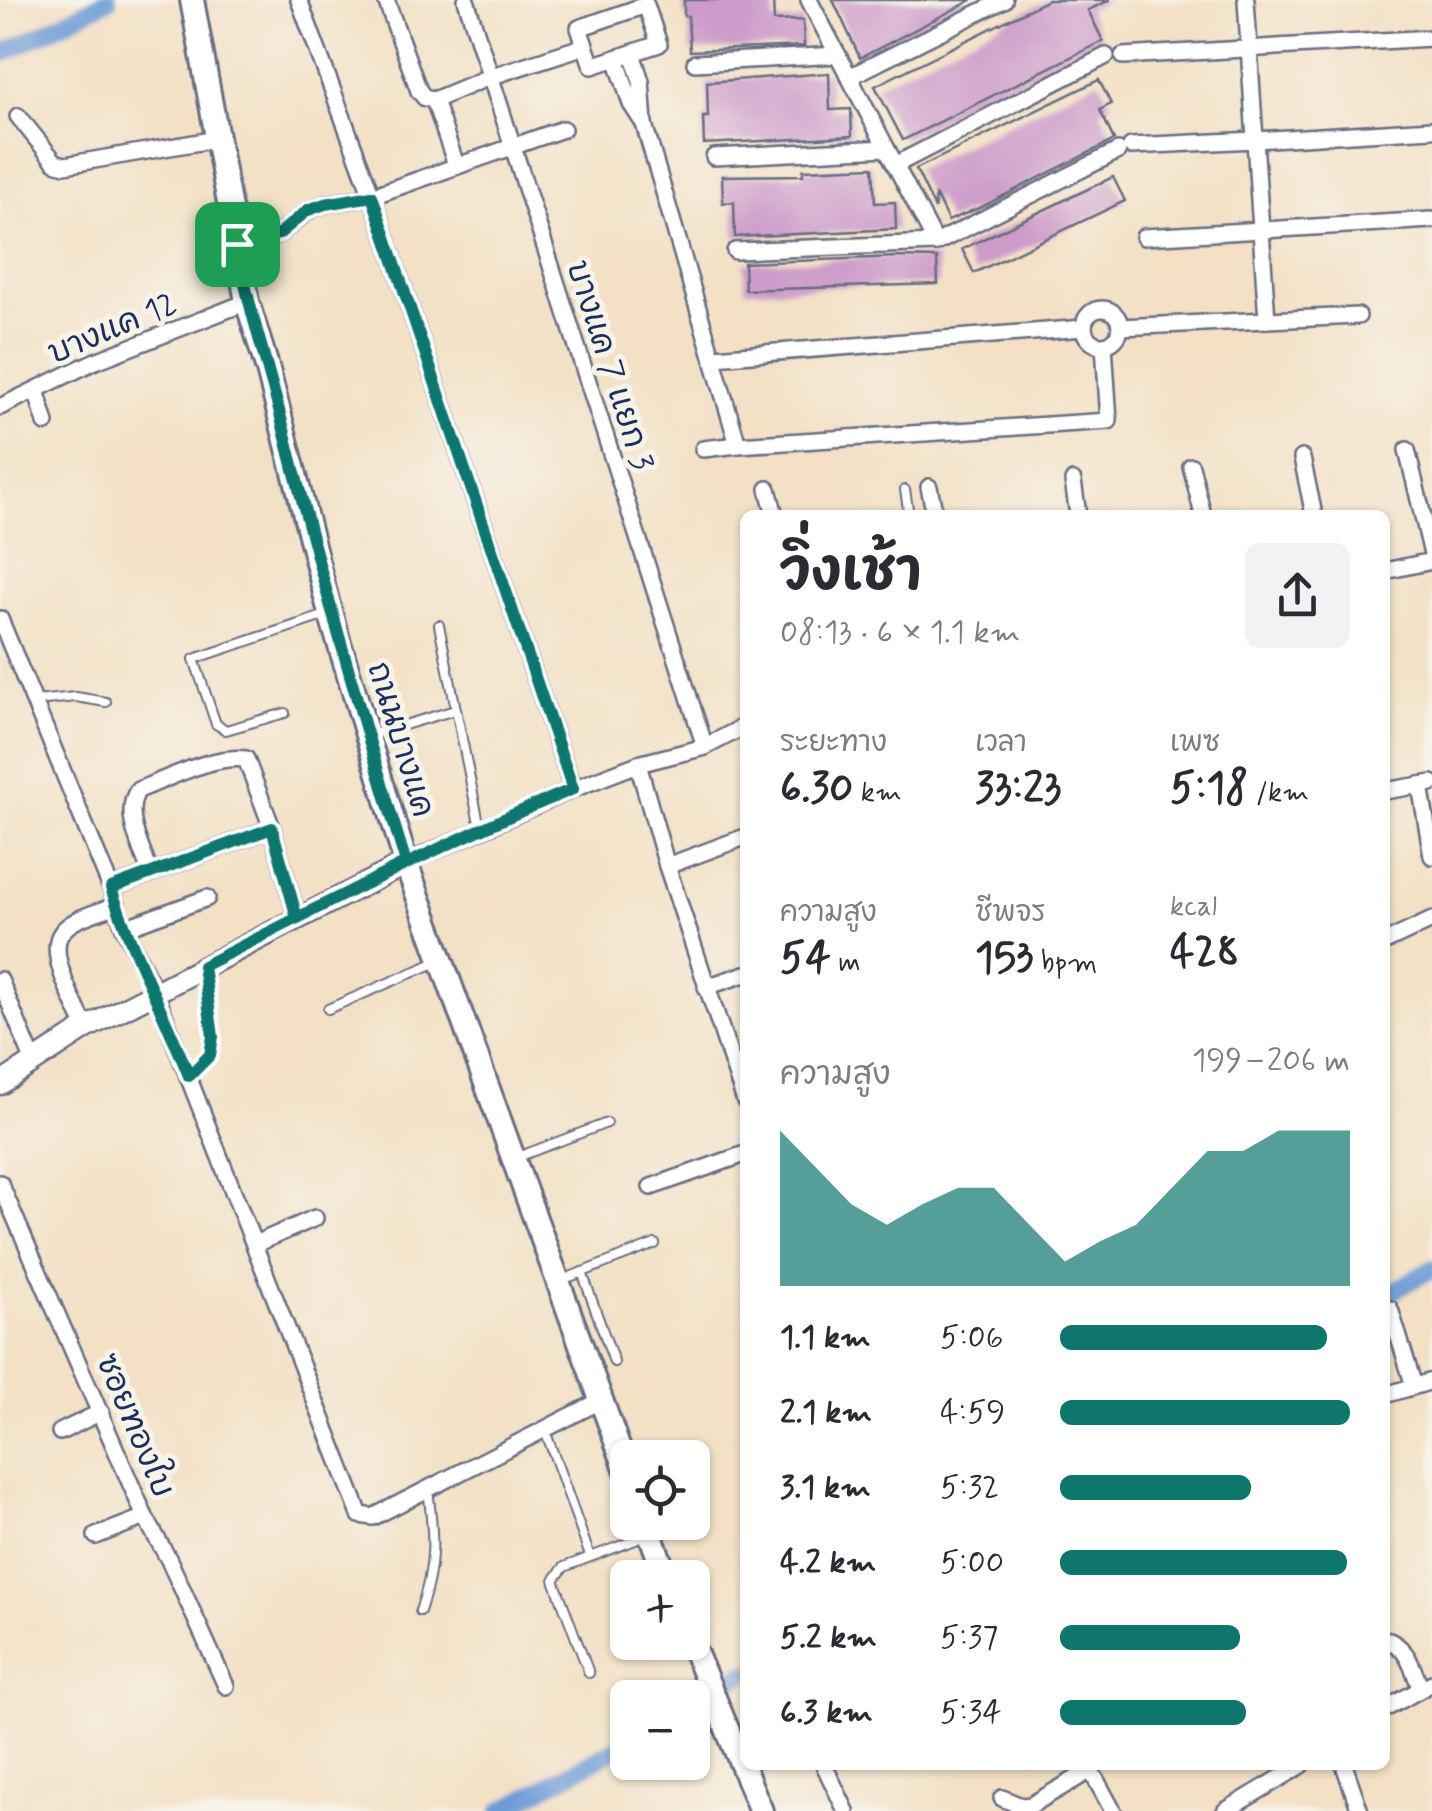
<!DOCTYPE html>
<html lang="th">
<head>
<meta charset="utf-8">
<style>
	:root { --surface:#fff; --page:#f2f2f3; --text:#2b2b33; --muted:#7c7c81; --accent:#0f766e }
	body { margin:0; font-family:Mynerve,"Playpen Sans Thai",sans-serif; background:var(--page); color:var(--text); height:100vh; display:flex; flex-direction:column; font-size:38px; white-space:nowrap }
	* { box-sizing:border-box; margin:0 }
	p { font-size:32px; color:var(--muted) }
	.icon { flex:none; width:55px; height:55px; fill:none; stroke:currentColor; stroke-width:2; stroke-linecap:round; stroke-linejoin:round }
	.map { position:relative; flex:1; overflow:hidden }
	.side { position:absolute; left:740px; top:510px; width:650px; height:1260px; display:flex; flex-direction:column; background:var(--surface); border-radius:15px; box-shadow:0 2px 8px #0004 }
	.side>* { flex:none }
	.controls { position:absolute; left:610px; top:1440px; display:grid; gap:20px }
	.controls a { display:grid; place-items:center; width:100px; height:100px; border-radius:15px; background:var(--surface); box-shadow:0 2px 8px #0004; font-size:50px }
	.pin { position:absolute; display:grid; place-items:center; width:85px; height:85px; color:#fff; margin:-42px; border-radius:20px; box-shadow:0 5px 15px #0006 }
	.round { display:grid; place-items:center; flex:none; width:105px; height:105px; border-radius:15px; background:var(--page) }
	.summary { display:flex; align-items:center; justify-content:space-between; height:170px; padding:0 40px }
	h1 { font-size:55px; font-weight:700; line-height:75px }
	.metrics { display:grid; grid-template-columns:repeat(3,1fr); gap:15px; height:170px; padding:10px 40px }
	.metrics div { display:grid; align-content:center }
	.metrics b { font-size:42px; font-weight:700 }
	.metrics small { font-size:28px; font-weight:400 }
	.metrics p { font-size:28px }
	.chart { height:280px; padding:20px 40px }
	.chart p { display:flex; justify-content:space-between }
	.chart svg { width:100%; height:180px; margin-top:10px; fill:var(--accent); opacity:.7 }
	ul { padding:0 40px; list-style:none; font-size:32px }
	li { display:grid; grid-template-columns:160px 120px 1fr; align-items:center; height:75px }
	li i { height:25px; border-radius:12px; background:var(--accent) }
	.map>svg:first-child { display:block }
	.lines { fill:none; stroke-linecap:round; stroke-linejoin:round }
	.canal { stroke:#6d9bd5; stroke-width:18 }
	.building { fill:#cd9cca }
	.service-casing { stroke:#676d82; stroke-width:12 }
	.minor-casing { stroke:#676d82; stroke-width:20 }
	.tertiary-casing { stroke:#676d82; stroke-width:25 }
	.secondary-casing { stroke:#676d82; stroke-width:28 }
	.service { stroke:#fff; stroke-width:8 }
	.minor { stroke:#fff; stroke-width:15 }
	.tertiary { stroke:#fff; stroke-width:20 }
	.secondary { stroke:#fff; stroke-width:22 }
	.route-casing { stroke:#fff; stroke-width:20 }
	.route { stroke:#0f766e; stroke-width:12 }
	.labels { text-anchor:middle; stroke-width:10; stroke-linejoin:round; paint-order:stroke }
	.street-label { font-size:32px; fill:#1b2f5e; stroke:#f7f3e8 }
</style>
</head>
<body>
<div class="map">
<svg width="1432" height="1811" viewBox="0 0 1432 1811">
	<rect width="100%" height="100%" fill="#f7f3e8"/>
	<filter id="ink" filterUnits="userSpaceOnUse"><feTurbulence type="fractalNoise" baseFrequency=".01" numOctaves="2"/><feDisplacementMap in="SourceGraphic" scale="20" xChannelSelector="R" yChannelSelector="G"/><feConvolveMatrix kernelMatrix="1 2 1 2 8 2 1 2 1" color-interpolation-filters="sRGB"/></filter>
	<filter id="wash" filterUnits="userSpaceOnUse"><feTurbulence type="fractalNoise" baseFrequency=".0048" numOctaves="4" result="noise"/><feDisplacementMap in="SourceGraphic" scale="40" xChannelSelector="R" yChannelSelector="G"/><feGaussianBlur stdDeviation="2.25" result="paint"/><feColorMatrix in="noise" values="0 0 0 0 0 0 0 0 0 0 0 0 0 0 0 0 0 1.4 0 .05"/><feComposite in="paint" operator="in"/></filter>
	<g filter="url(#wash)">
		<rect width="100%" height="100%" fill="#f3e0c5"/>
		<g class="lines">
			<!-- canal -->
			<g class="canal">
				<path d="M 0,55 L 108,0"/>
				<path d="M 1385,1296 L 1432,1269"/>
				<path d="M 692,1704 L 745,1673"/>
				<path d="M 501,1811 L 628,1742"/>
			</g>
		</g>
		<g id="blocks">
			<!-- building -->
			<g class="building">
				<path d="M 684,0 L 773,0 L 774,21 L 803,20 L 804,46 L 690,51 L 688,16 L 684,16 Z"/>
				<path d="M 833,0 L 972,0 L 860,58 Z"/>
				<path d="M 1048,0 L 1110,0 L 1088,10 L 1103,41 L 903,140 L 875,86 Z"/>
				<path d="M 829,73 L 830,110 L 851,109 L 852,136 L 704,144 L 703,117 L 708,117 L 707,82 Z"/>
				<path d="M 1099,80 L 1111,104 L 1100,110 L 1114,140 L 981,207 L 948,221 L 935,194 L 935,209 L 916,169 Z"/>
				<path d="M 873,167 L 875,203 L 895,202 L 896,229 L 735,237 L 734,202 L 723,203 L 722,176 L 803,175 L 803,170 Z"/>
				<path d="M 1113,177 L 1125,201 L 974,273 L 962,249 Z"/>
				<path d="M 897,257 L 937,258 L 938,284 L 745,290 L 744,263 Z"/>
			</g>
		</g>
	</g>
	<g filter="url(#ink)">
		<use href="#blocks" fill-opacity="0" stroke="#676d82" stroke-width="2.5"/>
		<g class="lines">
			<!-- service casing -->
			<g class="service-casing">
				<g id="service">
					<path d="M 905,490 L 909,515"/>
					<path d="M 439,625 L 480,828"/>
					<path d="M 35,701 L 76,697 L 106,702"/>
					<path d="M 285,713 L 226,730 L 216,724 L 194,659 L 326,615"/>
					<path d="M 371,735 L 455,710"/>
					<path d="M 328,1009 L 439,961"/>
					<path d="M 189,1076 L 209,1055 L 213,1036 L 203,970"/>
					<path d="M 518,1157 L 607,1123"/>
					<path d="M 582,1272 L 614,1362"/>
					<path d="M 562,1280 L 655,1244"/>
					<path d="M 545,1430 L 590,1556"/>
					<path d="M 420,1611 C 436,1565 434,1537 428,1489"/>
					<path d="M 589,1673 L 554,1580 L 564,1567 L 646,1536"/>
				</g>
			</g>
			<!-- minor casing -->
			<g class="minor-casing">
				<g id="minor">
					<path d="M 299,0 L 372,196 L 573,789"/>
					<path d="M 386,0 L 419,91 L 425,98 L 434,100 L 456,165"/>
					<path d="M 466,0 L 705,747"/>
					<path d="M 809,0 L 936,243"/>
					<path d="M 1246,0 L 1255,140 L 1432,129"/>
					<path d="M 646,5 L 659,44 L 592,66 L 579,28 Z"/>
					<path d="M 632,53 L 641,81 L 644,124"/>
					<path d="M 1123,56 L 1432,38"/>
					<path d="M 616,58 L 631,104 L 644,124 L 738,445 L 1109,421 L 1104,345"/>
					<path d="M 695,63 L 838,55"/>
					<path d="M 849,77 L 1004,0"/>
					<path d="M 434,100 L 489,77 L 585,46"/>
					<path d="M 18,116 L 55,162 L 65,165 L 217,139"/>
					<path d="M 714,157 L 886,148"/>
					<path d="M 895,165 L 1106,56"/>
					<path d="M 1144,237 L 1432,220"/>
					<path d="M 237,244 L 279,234 L 309,210 L 325,204 L 372,196 L 563,129"/>
					<path d="M 735,251 L 936,243 L 1118,151"/>
					<circle cx="1102" cy="327" r="18"/>
					<path d="M 1267,320 L 1358,316"/>
					<path d="M 1120,327 L 1267,320 L 1255,140 L 1131,146"/>
					<path d="M 714,357 L 1084,328"/>
					<path d="M 36,390 L 46,423"/>
					<path d="M 0,407 L 93,362 L 247,302"/>
					<path d="M 703,449 L 738,445"/>
					<path d="M 1407,450 L 1432,554"/>
					<path d="M 1302,458 L 1314,515"/>
					<path d="M 1191,466 L 1203,515"/>
					<path d="M 1073,481 L 1078,515"/>
					<path d="M 929,487 L 935,515"/>
					<path d="M 768,489 L 775,515"/>
					<path d="M 1385,571 L 1432,561"/>
					<path d="M 0,619 L 111,888 L 124,928 L 155,992 L 360,1515 L 373,1517 L 600,1401"/>
					<path d="M 638,764 L 667,866 L 745,1101"/>
					<path d="M 1420,785 L 1432,856"/>
					<path d="M 1385,791 L 1432,783"/>
					<path d="M 406,863 L 573,789 L 638,764 L 705,747 L 745,726"/>
					<path d="M 667,866 L 745,837"/>
					<path d="M 150,873 C 142,848 122,813 138,790 C 170,778 212,755 246,759 L 272,828 L 297,918"/>
					<path d="M 111,888 L 272,828"/>
					<path d="M 124,928 L 207,898"/>
					<path d="M 1385,942 L 1432,920"/>
					<path d="M 0,980 L 33,1060"/>
					<path d="M 706,987 L 745,974"/>
					<path d="M 86,1028 C 77,1008 48,957 60,935 C 69,918 100,912 117,905"/>
					<path d="M 0,1183 L 145,1517 L 169,1560 L 226,1686"/>
					<path d="M 651,1187 L 745,1154"/>
					<path d="M 255,1244 L 315,1218"/>
					<path d="M 1390,1309 L 1414,1386"/>
					<path d="M 1385,1395 L 1432,1381"/>
					<path d="M 60,1432 L 101,1412"/>
					<path d="M 96,1536 L 145,1517"/>
					<path d="M 1385,1639 C 1408,1647 1412,1667 1420,1687"/>
					<path d="M 1385,1709 L 1432,1683"/>
					<path d="M 824,1765 L 846,1811"/>
					<path d="M 1088,1765 L 1113,1811"/>
					<path d="M 1344,1765 L 1360,1811"/>
					<path d="M 1002,1798 L 1021,1806 L 1031,1805 L 1091,1770"/>
					<path d="M 1225,1811 L 1302,1765"/>
				</g>
			</g>
			<!-- tertiary casing -->
			<g class="tertiary-casing">
				<path id="tertiary" d="M 0,1084 L 86,1028 L 406,863"/>
			</g>
			<!-- secondary casing -->
			<g class="secondary-casing">
				<g id="secondary">
					<path d="M 192,0 L 247,302 L 268,370 L 330,613 L 406,863 L 628,1474"/>
					<path d="M 646,1522 L 666,1578"/>
					<path d="M 691,1642 L 761,1811"/>
				</g>
			</g>
			<!-- service -->
			<use href="#service" class="service"/>
			<!-- minor -->
			<use href="#minor" class="minor"/>
			<!-- tertiary -->
			<use href="#tertiary" class="tertiary"/>
			<!-- secondary -->
			<use href="#secondary" class="secondary"/>
		</g>
	</g>
	<g class="lines" filter="url(#ink)">
		<!-- route casing -->
		<g class="route-casing">
			<path id="route" d="M 237,244 C 247,305 267,362 282,422 C 319,570 361,717 406,863 L 203,966 L 213,1036 L 210,1055 L 189,1076 C 164,1013 132,952 111,888 L 272,828 L 297,918 C 388,872 479,828 573,789 L 372,196 L 325,204 L 308,210 L 279,234 L 237,244"/>
		</g>
		<!-- route -->
		<use href="#route" class="route"/>
	</g>
	<g class="labels">
		<!-- street labels -->
		<g class="street-label">
			<text transform="translate(112 327) rotate(-23)" y="11">บางแค 12</text>
			<text transform="translate(611 365) rotate(72)" y="11">บางแค 7 แยก 3</text>
			<text transform="translate(402 739) rotate(73)" y="11">ถนนบางแค</text>
			<text transform="translate(136 1425) rotate(67)" y="11">ซอยทองใบ</text>
		</g>
	</g>
</svg>
<div class="controls">
<a><svg class="icon" aria-label="locate" viewBox="0 0 24 24"><circle cx="12" cy="12" r="6"/><path d="M12 2v4M12 18v4M2 12h4M18 12h4"/></svg></a>
<a>+</a>
<a>−</a>
</div>
<div class="pin" style="left:237px;top:244px;background:#1e9e55"><svg class="icon" aria-label="arrive" viewBox="0 0 24 24"><path d="M6 21V4h12l-3 4 3 4H6"/></svg></div>
<section class="side">
<div class="summary"><div><h1>วิ่งเช้า</h1><p>08:13 · 6 × 1.1 km</p></div><a class="round"><svg class="icon" aria-label="share" viewBox="0 0 24 24"><path d="M12 15V3M7 8l5-5 5 5M5 13v7h14v-7"/></svg></a></div>
<div class="metrics">
<div><p>ระยะทาง</p><b>6.30<small> km</small></b></div>
<div><p>เวลา</p><b>33:23</b></div>
<div><p>เพซ</p><b>5:18<small> /km</small></b></div>
</div>
<div class="metrics">
<div><p>ความสูง</p><b>54<small> m</small></b></div>
<div><p>ชีพจร</p><b>153<small> bpm</small></b></div>
<div><p>kcal</p><b>428</b></div>
</div>
<div class="chart"><p><span>ความสูง</span>199–206 m</p>
<svg viewBox="0 0 160 44" preserveAspectRatio="none"><path d="M0 44V6L10 15L20 24L30 29L40 24L50 20L60 20L70 29L80 38L90 33L100 29L110 20L120 11L130 11L140 6L150 6L160 6V44z"/></svg>
</div>
<ul>
<li><b>1.1 km</b>5:06<i style="width:92%"></i></li>
<li><b>2.1 km</b>4:59<i style="width:100%"></i></li>
<li><b>3.1 km</b>5:32<i style="width:66%"></i></li>
<li><b>4.2 km</b>5:00<i style="width:99%"></i></li>
<li><b>5.2 km</b>5:37<i style="width:62%"></i></li>
<li><b>6.3 km</b>5:34<i style="width:64%"></i></li>
</ul>
</section>
</div>
</body>
</html>
